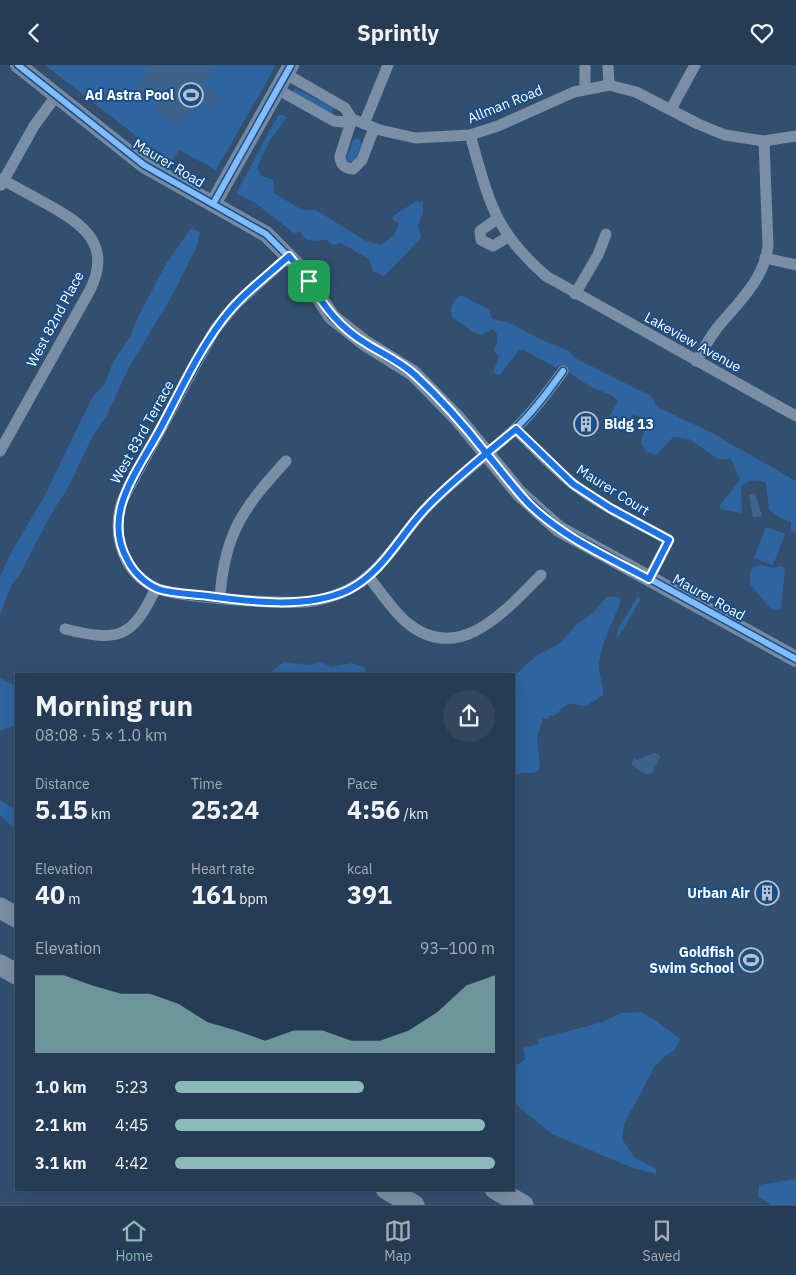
<!DOCTYPE html>
<html lang="en">
<head>
<meta charset="utf-8">
<style>
	:root { --surface:#263b54; --page:#32465e; --text:#f1f3f6; --muted:#a4adb8; --line:#42556b; --accent:#8bbbb9 }
	body { margin:0; font-family:"IBM Plex Sans",sans-serif; background:var(--page); color:var(--text); height:100vh; display:flex; flex-direction:column; font-size:19px; white-space:nowrap }
	* { box-sizing:border-box; margin:0 }
	p { font-size:16px; color:var(--muted) }
	.icon { flex:none; width:28px; height:28px; fill:none; stroke:currentColor; stroke-width:2; stroke-linecap:round; stroke-linejoin:round }
	.map { position:relative; flex:1; overflow:hidden }
	.side { position:absolute; left:15px; top:608px; width:500px; height:518px; display:flex; flex-direction:column; background:var(--surface); border-radius:0px; box-shadow:0 5px 20px #0002,0 0 0 1px var(--line) }
	.side>* { flex:none }
	.pin { position:absolute; display:grid; place-items:center; width:42px; height:42px; color:#fff; margin:-21px; border-radius:10px; box-shadow:0 2px 8px #0006 }
	.round { display:grid; place-items:center; flex:none; width:52px; height:52px; border-radius:26px; background:var(--page) }
	.head { display:flex; align-items:center; justify-content:space-between; height:85px; padding:0 20px }
	h1 { font-size:28px; font-weight:700; line-height:38px }
	.stats { display:grid; grid-template-columns:repeat(3,1fr); gap:8px; height:85px; padding:5px 20px }
	.stats div { display:grid; align-content:center }
	.stats b { font-size:25px; font-weight:700 }
	.stats small { font-size:14px; font-weight:400 }
	.stats p { font-size:14px }
	.chart { height:140px; padding:10px 20px }
	.chart p { display:flex; justify-content:space-between }
	.chart svg { width:100%; height:90px; margin-top:5px; fill:var(--accent); opacity:.7 }
	ul { padding:0 20px; list-style:none; font-size:16px }
	li { display:grid; grid-template-columns:80px 60px 1fr; align-items:center; height:38px }
	li i { height:12px; border-radius:6px; background:var(--accent) }
	header { display:flex; justify-content:space-between; align-items:center; height:65px; padding:0 20px; background:var(--surface); font-size:22px; font-weight:700 }
	.tabs { display:flex; justify-content:space-around; align-items:center; height:70px; border-top:1px solid var(--line); background:var(--surface); font-size:14px; color:var(--muted) }
	.tabs a { display:grid; justify-items:center; gap:2px }
	.tabs .active { color:var(--accent) }
	.map>svg:first-child { display:block }
	.green { fill:#2e65a0 }
	.water { fill:#3d628b }
	.lines { fill:none; stroke-linecap:round; stroke-linejoin:round }
	.street { stroke:#7a8fa5; stroke-width:11 }
	.secondary { stroke:#758aa1; stroke-width:16 }
	.highway { stroke:#7b8fa4; stroke-width:21 }
	.cycleway-casing { stroke:#1a4e89; stroke-width:9 }
	.cycleway { stroke:#80bcff; stroke-width:6 }
	.route-casing { stroke:#fff; stroke-width:10 }
	.route { stroke:#1a73e8; stroke-width:6 }
	.labels { text-anchor:middle; stroke-width:4; stroke-linejoin:round; paint-order:stroke }
	.poi-label { font-size:14px; font-weight:bold; fill:#fff; stroke:#1a4e89; text-anchor:end }
	.street-label { font-size:14px; fill:#fff; stroke:#1a4e89 }
</style>
</head>
<body>
<header><svg class="icon" aria-label="back" viewBox="0 0 24 24"><path d="M15 5l-7 7 7 7"/></svg>Sprintly<svg class="icon" aria-label="heart" viewBox="0 0 24 24"><path d="M12 20l-8-8c-3-5 5-10 8-4 3-6 11-1 8 4z"/></svg></header>
<div class="map">
<svg width="796" height="1140" viewBox="0 0 796 1140">
	<rect width="100%" height="100%" fill="#334f70"/>
	<!-- green -->
	<g class="green">
		<path d="M 45,0 L 276,0 L 216,105 L 179,85 L 172,96 L 153,84 Z"/>
		<path d="M 294,23 L 334,43 L 331,49 L 293,27 Z"/>
		<path d="M 278,50 L 284,50 L 286,53 L 270,75 L 257,103 L 262,111 L 273,115 L 274,128 L 302,145 L 316,145 L 364,175 L 381,180 L 394,170 L 399,158 L 393,155 L 393,151 L 415,137 L 423,137 L 423,148 L 418,160 L 421,173 L 384,211 L 373,206 L 369,194 L 341,178 L 333,180 L 326,175 C 314,175 307,179 301,167 L 294,168 L 254,137 L 236,129 Z"/>
		<path d="M 358,73 L 362,78 L 355,96 L 349,98 L 346,93 L 353,75 Z"/>
		<path d="M 191,163 L 200,167 L 197,181 L 173,229 L 128,304 L 107,350 L 92,372 L 68,423 L 51,449 L 20,509 L 12,519 L 0,550 L 0,512 L 12,486 L 43,434 L 92,333 L 105,318 L 114,295 L 130,272 L 136,256 L 166,199 Z"/>
		<path d="M 461,230 L 489,245 L 492,254 L 508,257 L 542,275 L 569,286 L 575,293 L 651,331 L 657,342 L 710,367 L 796,416 L 796,469 L 791,466 L 791,457 L 778,452 L 769,444 L 766,418 C 756,414 750,414 741,421 L 742,448 L 720,444 L 720,440 L 740,415 L 731,394 L 718,394 L 689,374 L 673,372 L 657,390 L 646,387 L 641,378 L 646,359 L 641,352 L 633,350 L 621,364 L 607,365 L 605,360 L 618,336 L 613,331 L 591,322 L 559,301 L 556,303 L 524,285 L 519,285 L 500,310 L 495,309 L 493,307 L 499,292 L 494,285 C 498,276 500,272 493,264 L 482,270 L 473,267 L 452,252 C 449,242 453,236 461,230 Z"/>
		<path d="M 766,462 L 785,469 L 773,500 L 754,493 Z"/>
		<path d="M 761,500 L 772,503 L 782,501 L 785,504 L 781,544 L 773,545 L 770,543 L 750,519 L 750,508 L 753,502 Z"/>
		<path d="M 638,531 L 641,534 L 617,574 L 618,564 Z"/>
		<path d="M 607,532 L 618,532 L 621,535 C 614,556 601,576 599,599 C 598,610 604,619 603,630 L 586,641 C 566,639 571,635 554,651 L 550,650 L 548,654 L 543,653 L 537,672 L 540,703 L 534,708 L 522,708 L 514,711 L 514,611 L 536,591 L 559,579 L 577,559 L 592,549 Z"/>
		<path d="M 283,597 L 311,600 L 319,597 L 332,602 L 352,598 L 364,602 L 368,609 L 269,609 Z"/>
		<path d="M 0,613 L 16,621 L 16,660 L 0,666 Z"/>
		<path d="M 0,735 L 16,745 L 16,766 L 0,750 Z"/>
		<path d="M 641,947 L 655,955 L 680,974 L 675,985 L 665,991 L 655,1001 L 624,1059 L 622,1074 L 635,1093 L 655,1103 L 657,1109 L 633,1103 L 552,1069 L 514,1038 L 514,1002 L 525,994 L 523,983 L 539,979 L 538,974 L 603,957 L 621,948 Z"/>
		<path d="M 796,1114 L 796,1140 L 771,1140 L 758,1131 L 759,1120 Z"/>
	</g>
	<!-- water -->
	<g class="water">
		<path d="M 150,0 L 215,0 L 203,21 L 221,31 L 214,44 L 195,34 L 181,61 L 154,47 L 164,29 L 135,26 Z"/>
		<path d="M 755,428 L 762,451 L 753,452 L 749,430 Z"/>
		<path d="M 654,688 L 661,691 L 652,708 L 646,709 L 631,700 L 634,693 L 637,695 Z"/>
	</g>
	<g class="lines">
		<!-- street -->
		<g class="street">
			<path d="M 585,0 L 585,23"/>
			<path d="M 608,0 L 609,20"/>
			<path d="M 286,9 L 345,43 L 352,54 L 380,65 L 415,73 L 470,70 L 498,61 L 574,27 L 609,20 L 636,27 L 698,59 L 725,70 L 764,76 L 796,71"/>
			<path d="M 277,24 L 334,56 L 342,57 L 352,54"/>
			<path d="M 671,44 L 695,0"/>
			<path d="M 352,54 L 340,91 C 340,100 344,103 353,104 L 362,95 L 374,63"/>
			<path d="M 364,59 L 388,0"/>
			<path d="M 470,70 C 489,134 492,164 546,211 L 796,351"/>
			<path d="M 0,114 C 15,121 30,130 45,138 C 82,158 113,179 90,225 L 0,386"/>
			<path d="M 1,120 L 34,61 L 56,31"/>
			<path d="M 497,154 L 480,166 L 481,175 L 493,181 L 508,172"/>
			<path d="M 289,191 L 236,239 L 215,264 L 122,436 C 112,469 122,507 156,523 C 178,533 288,540 314,536 C 330,533 346,527 359,518 C 387,499 404,466 427,442 C 454,414 486,391 515,364 C 533,347 548,327 563,306"/>
			<path d="M 765,193 L 796,200"/>
			<path d="M 575,229 L 598,190 L 606,169"/>
			<path d="M 696,296 C 703,285 709,274 717,263 C 738,238 764,215 768,181 L 764,76"/>
			<path d="M 515,364 C 534,382 551,401 572,418 C 601,441 636,457 669,475 L 649,514"/>
			<path d="M 368,511 C 380,526 391,543 405,556 C 458,602 505,546 541,510"/>
			<path d="M 220,533 C 224,468 244,442 286,396"/>
			<path d="M 65,564 C 118,577 132,574 156,523"/>
		</g>
		<!-- secondary -->
		<g class="secondary">
			<path d="M 18,0 L 144,100 L 266,169 L 298,201 L 332,252 L 365,278 L 413,308 L 458,354 L 519,428 L 559,464 L 796,594"/>
			<path d="M 213,139 L 291,0"/>
		</g>
		<!-- highway -->
		<g class="highway">
			<path d="M 0,843 L 16,852"/>
			<path d="M 0,900 L 16,909"/>
			<path d="M 386,1124 L 414,1140"/>
			<path d="M 495,1124 L 523,1140"/>
		</g>
		<!-- cycleway casing -->
		<g class="cycleway-casing">
			<g id="cycleway">
				<path d="M 18,0 L 144,100 L 266,169 L 298,201 L 332,252 L 365,278 L 413,308 L 458,354 L 519,428 L 559,464 L 796,594"/>
				<path d="M 213,139 L 291,0"/>
				<path d="M 289,191 L 236,239 L 215,264 L 122,436 C 112,469 122,507 156,523 C 178,533 288,540 314,536 C 330,533 346,527 359,518 C 387,499 404,466 427,442 C 454,414 486,391 515,364 C 533,347 548,327 563,306"/>
			</g>
		</g>
		<!-- cycleway -->
		<use href="#cycleway" class="cycleway"/>
	</g>
	<g class="lines">
		<!-- route casing -->
		<g class="route-casing">
			<path id="route" d="M 309,216 L 289,191 C 267,211 241,230 223,254 C 197,288 179,329 159,366 C 137,407 101,450 128,496 C 134,508 146,519 158,524 C 174,529 192,529 208,531 C 251,537 308,544 348,525 C 383,508 401,468 428,441 C 455,413 486,389 516,364 L 573,419 L 610,443 L 669,475 L 649,514 C 608,492 564,473 530,440 C 514,424 501,405 486,388 C 464,360 441,334 415,310 C 401,297 383,289 367,279 C 340,263 324,242 309,216"/>
		</g>
		<!-- route -->
		<use href="#route" class="route"/>
	</g>
	<!-- icons -->
	<defs>
		<g id="stadium-ring" transform="scale(1.25)"><circle r="9.5" fill="#1a4e89" stroke="#b8c1cd" stroke-width="1.5"/><path d="M0-5a6.5 5 0 1 0 0 10a6.5 5 0 1 0 0-10ZM-3.5-1.8h7v3.6h-7Z" fill="#b8c1cd"/></g>
		<g id="building-ring" transform="scale(1.25)"><circle r="9.5" fill="#1a4e89" stroke="#b8c1cd" stroke-width="1.5"/><path d="M-4-6H4V6H1V3H-1V6H-4ZM-2.5-4.3h1.7v1.8h-1.7ZM.8-4.3h1.7v1.8H.8ZM-2.5-1h1.7V.8h-1.7ZM.8-1h1.7V.8H.8Z" fill="#b8c1cd"/></g>
	</defs>
	<g fill-rule="evenodd">
		<use href="#stadium-ring" x="191" y="30"/>
		<use href="#building-ring" x="586" y="359"/>
		<use href="#building-ring" x="767" y="828"/>
		<use href="#stadium-ring" x="751" y="895"/>
	</g>
	<g class="labels">
		<!-- poi labels -->
		<g class="poi-label">
			<text x="174" y="35">Ad Astra Pool</text>
			<text x="604" y="364" text-anchor="start">Bldg 13</text>
			<text x="750" y="833">Urban Air</text>
			<text x="734" y="892">Goldfish<tspan x="734" dy="16">Swim School</tspan></text>
		</g>
		<!-- street labels -->
		<g class="street-label">
			<text transform="translate(505 39) rotate(-22)" y="5">Allman Road</text>
			<text transform="translate(169 98) rotate(31)" y="5">Maurer Road</text>
			<text transform="translate(55 254) rotate(-62)" y="5">West 82nd Place</text>
			<text transform="translate(693 277) rotate(29)" y="5">Lakeview Avenue</text>
			<text transform="translate(142 367) rotate(-61)" y="5">West 83rd Terrace</text>
			<text transform="translate(613 425) rotate(32)" y="5">Maurer Court</text>
			<text transform="translate(709 532) rotate(29)" y="5">Maurer Road</text>
		</g>
	</g>
</svg>
<div class="pin" style="left:309px;top:216px;background:#1e9e55"><svg class="icon" aria-label="arrive" viewBox="0 0 24 24"><path d="M6 21V4h12l-3 4 3 4H6"/></svg></div>
<section class="side">
<div class="head"><div><h1>Morning run</h1><p>08:08 · 5 × 1.0 km</p></div><a class="round"><svg class="icon" aria-label="share" viewBox="0 0 24 24"><path d="M12 15V3M7 8l5-5 5 5M5 13v7h14v-7"/></svg></a></div>
<div class="stats">
<div><p>Distance</p><b>5.15<small> km</small></b></div>
<div><p>Time</p><b>25:24</b></div>
<div><p>Pace</p><b>4:56<small> /km</small></b></div>
</div>
<div class="stats">
<div><p>Elevation</p><b>40<small> m</small></b></div>
<div><p>Heart rate</p><b>161<small> bpm</small></b></div>
<div><p>kcal</p><b>391</b></div>
</div>
<div class="chart"><p><span>Elevation</span>93–100 m</p>
<svg viewBox="0 0 160 44" preserveAspectRatio="none"><path d="M0 44V6L10 6L20 11L30 15L40 15L50 20L60 29L70 33L80 38L90 33L100 33L110 38L120 38L130 33L140 24L150 11L160 6V44z"/></svg>
</div>
<ul>
<li><b>1.0 km</b>5:23<i style="width:59%"></i></li>
<li><b>2.1 km</b>4:45<i style="width:97%"></i></li>
<li><b>3.1 km</b>4:42<i style="width:100%"></i></li>
</ul>
</section>
</div>
<nav class="tabs">
<a class="active"><svg class="icon" aria-label="home" viewBox="0 0 24 24"><path d="M3 11l9-7 9 7M6 9v11h12V9"/></svg>Home</a>
<a><svg class="icon" aria-label="map" viewBox="0 0 24 24"><path d="M3 6l6-2 6 2 6-2v14l-6 2-6-2-6 2zM9 4v14M15 6v14"/></svg>Map</a>
<a><svg class="icon" aria-label="saved" viewBox="0 0 24 24"><path d="M7 4h10v16l-5-4-5 4z"/></svg>Saved</a>
</nav>
</body>
</html>
